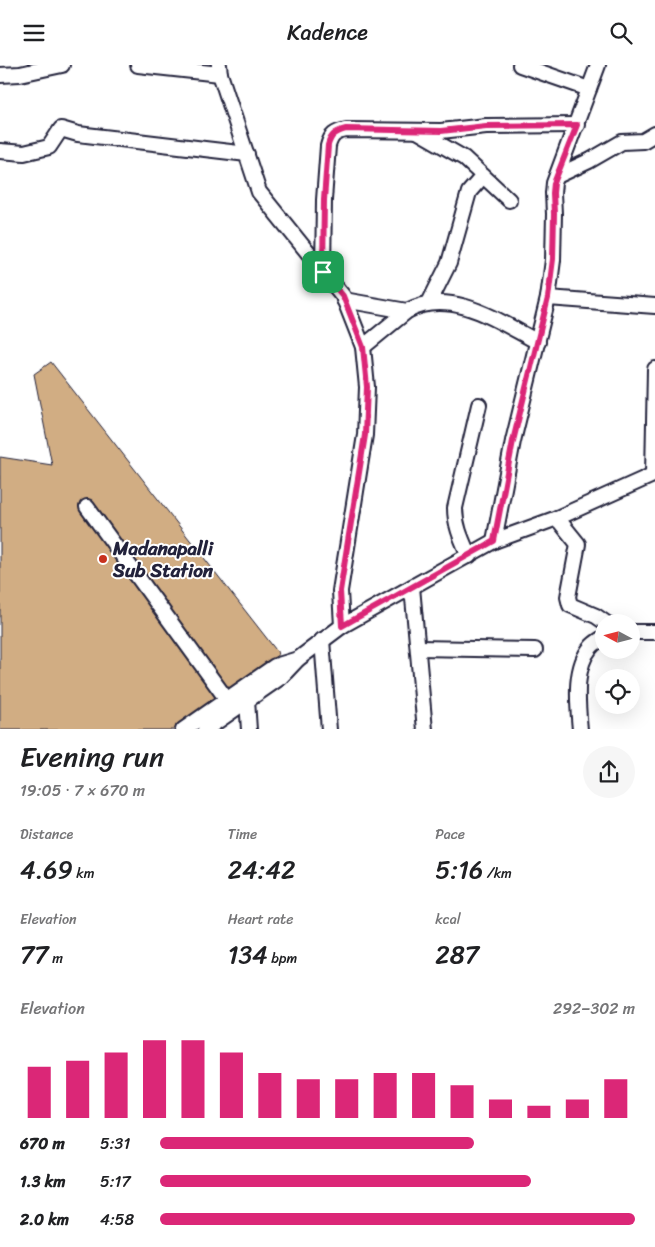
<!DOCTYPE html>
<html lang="en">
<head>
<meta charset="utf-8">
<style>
	:root { --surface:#fff; --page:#f6f6f6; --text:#202124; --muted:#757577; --accent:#db2777 }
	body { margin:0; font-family:Sriracha,sans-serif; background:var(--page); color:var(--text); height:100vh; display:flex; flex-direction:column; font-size:19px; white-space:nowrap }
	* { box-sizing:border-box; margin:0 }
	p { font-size:16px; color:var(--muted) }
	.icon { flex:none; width:28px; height:28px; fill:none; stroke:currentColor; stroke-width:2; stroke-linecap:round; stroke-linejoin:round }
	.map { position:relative; height:664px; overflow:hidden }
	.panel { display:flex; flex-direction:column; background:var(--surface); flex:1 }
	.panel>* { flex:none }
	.needle { width:32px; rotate:277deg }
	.controls { position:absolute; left:595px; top:549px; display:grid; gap:10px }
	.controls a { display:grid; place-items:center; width:45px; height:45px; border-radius:50%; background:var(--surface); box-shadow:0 5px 20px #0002; font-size:25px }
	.pin { position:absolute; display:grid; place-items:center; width:42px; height:42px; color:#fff; margin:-21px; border-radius:10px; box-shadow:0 2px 8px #0006 }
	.round { display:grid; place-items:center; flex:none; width:52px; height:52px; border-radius:26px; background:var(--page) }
	.overview { display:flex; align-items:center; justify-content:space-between; height:85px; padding:0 20px }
	h1 { font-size:28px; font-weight:600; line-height:38px }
	.figures { display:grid; grid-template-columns:repeat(3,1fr); gap:8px; height:85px; padding:5px 20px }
	.figures div { display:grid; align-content:center }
	.figures b { font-size:25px; font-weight:600 }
	.figures small { font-size:14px; font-weight:400 }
	.figures p { font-size:14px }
	.chart { height:140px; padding:10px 20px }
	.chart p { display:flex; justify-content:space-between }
	.chart svg { width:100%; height:90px; margin-top:5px; stroke:var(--accent); stroke-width:6 }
	ul { padding:0 20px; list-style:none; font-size:16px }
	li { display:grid; grid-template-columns:80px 60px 1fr; align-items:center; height:38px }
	li i { height:12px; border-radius:6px; background:var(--accent) }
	header { display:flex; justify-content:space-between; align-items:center; height:65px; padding:0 20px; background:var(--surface); font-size:22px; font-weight:600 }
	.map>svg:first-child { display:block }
	.building { fill:#d1ad83; stroke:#22223b }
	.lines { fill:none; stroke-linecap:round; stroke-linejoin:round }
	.minor-casing { stroke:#22223b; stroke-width:18 }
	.minor { stroke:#fff; stroke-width:14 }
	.route-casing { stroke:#fff; stroke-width:10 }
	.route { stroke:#db2777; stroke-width:6 }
	.poi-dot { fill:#c8321e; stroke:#fff; stroke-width:2 }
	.labels { text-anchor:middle; stroke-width:4; stroke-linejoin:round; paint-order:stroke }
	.poi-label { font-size:19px; font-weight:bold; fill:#22223b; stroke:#fff; text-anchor:start }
</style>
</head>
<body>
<header><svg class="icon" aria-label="menu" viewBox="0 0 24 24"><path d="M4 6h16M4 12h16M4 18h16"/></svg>Kadence<svg class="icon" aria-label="search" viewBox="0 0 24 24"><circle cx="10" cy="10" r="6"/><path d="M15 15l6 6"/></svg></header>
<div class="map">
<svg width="655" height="665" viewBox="0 0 655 665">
	<rect width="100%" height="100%" fill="#fff"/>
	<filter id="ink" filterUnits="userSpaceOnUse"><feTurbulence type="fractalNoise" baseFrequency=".02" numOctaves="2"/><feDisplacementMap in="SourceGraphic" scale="10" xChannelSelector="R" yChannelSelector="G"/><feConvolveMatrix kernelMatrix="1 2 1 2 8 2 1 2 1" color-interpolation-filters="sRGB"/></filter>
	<g filter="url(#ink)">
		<!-- building -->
		<path class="building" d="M 51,297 L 279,589 L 174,665 L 0,665 L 0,392 L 52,400 L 34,309 Z"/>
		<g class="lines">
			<!-- minor casing -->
			<g class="minor-casing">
				<g id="minor">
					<path d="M 138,0 L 220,9"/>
					<path d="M 219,0 L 220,9 L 259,127 L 343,231 L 363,282 L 367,322 L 365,370 L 340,526 L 342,561"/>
					<path d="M 520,0 L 589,24"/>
					<path d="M 0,10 L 20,9 L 62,0"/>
					<path d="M 417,66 L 464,93 L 509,135"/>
					<path d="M 0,86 L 24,88 L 49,82 L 61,64 L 78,69 L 247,89"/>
					<path d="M 557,111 L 589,96 L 622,77 L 643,76 L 655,69"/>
					<path d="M 323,207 L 324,135 L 328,81 C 331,70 335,67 346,65 L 441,66 L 486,61 L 577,60"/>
					<path d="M 548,233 L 655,241"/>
					<path d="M 344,235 L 407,246"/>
					<path d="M 429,238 L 449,198 L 469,127 L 483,111"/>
					<path d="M 363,282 L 407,246 C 452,222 499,257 538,277"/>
					<path d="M 653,410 L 655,304"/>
					<path d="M 87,442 L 233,643"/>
					<path d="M 557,453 L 578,479 L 568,532 L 570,540 L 596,551 L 606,558"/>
					<path d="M 494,476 L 513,376 L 548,233 L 553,195 L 554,149 L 553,128 L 554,118 L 598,0"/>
					<path d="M 469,491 C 462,475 455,461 455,443 L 479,340"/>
					<path d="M 412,522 L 425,665"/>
					<path d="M 631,567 L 655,567"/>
					<path d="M 322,575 L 329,665"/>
					<path d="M 418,583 L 535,585"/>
					<path d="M 247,635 L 249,665"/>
					<path d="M 183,665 L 275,601 L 298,594"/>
					<path d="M 205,665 L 281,612 L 298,594 L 342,561 L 494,476 L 557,453 L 655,409"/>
					<path d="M 580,665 C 578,640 573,603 591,582 C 594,578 600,575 604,572"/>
				</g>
			</g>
			<!-- minor -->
			<use href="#minor" class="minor"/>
		</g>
	</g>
	<g class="lines" filter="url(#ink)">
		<!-- route casing -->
		<g class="route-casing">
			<path id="route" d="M 577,60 L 554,118 L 553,128 L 554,149 L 553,194 L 548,233 L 513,376 L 494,476 L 342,561 L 340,526 L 365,370 L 367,322 L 363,282 L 343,231 L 323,207 L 324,135 L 328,80 C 331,70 335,67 346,64 L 441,66 L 486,61 Z"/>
		</g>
		<!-- route -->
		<use href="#route" class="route"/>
	</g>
	<!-- markers -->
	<circle class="poi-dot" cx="103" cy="494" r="5"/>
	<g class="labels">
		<!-- poi labels -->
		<g class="poi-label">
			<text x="113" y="490">Madanapalli<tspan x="113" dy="22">Sub Station</tspan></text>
		</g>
	</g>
</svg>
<div class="controls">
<a><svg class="needle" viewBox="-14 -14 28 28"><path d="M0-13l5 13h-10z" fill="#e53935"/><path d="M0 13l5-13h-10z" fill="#757577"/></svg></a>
<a><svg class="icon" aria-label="locate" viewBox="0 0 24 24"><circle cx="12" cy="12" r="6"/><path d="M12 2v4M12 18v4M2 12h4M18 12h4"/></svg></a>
</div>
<div class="pin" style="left:323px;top:207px;background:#1e9e55"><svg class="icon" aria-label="arrive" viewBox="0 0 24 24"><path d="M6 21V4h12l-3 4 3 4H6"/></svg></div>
</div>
<section class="panel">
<div class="overview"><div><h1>Evening run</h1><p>19:05 · 7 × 670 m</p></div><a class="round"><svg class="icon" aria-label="share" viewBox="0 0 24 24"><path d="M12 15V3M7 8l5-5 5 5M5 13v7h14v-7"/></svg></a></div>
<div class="figures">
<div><p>Distance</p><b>4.69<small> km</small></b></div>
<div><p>Time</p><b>24:42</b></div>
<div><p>Pace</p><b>5:16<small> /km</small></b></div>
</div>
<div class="figures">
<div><p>Elevation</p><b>77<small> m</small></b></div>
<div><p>Heart rate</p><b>134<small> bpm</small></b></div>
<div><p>kcal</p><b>287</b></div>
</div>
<div class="chart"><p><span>Elevation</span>292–302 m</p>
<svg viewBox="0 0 160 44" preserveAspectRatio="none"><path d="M5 44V19M15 44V16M25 44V12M35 44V6M45 44V6M55 44V12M65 44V22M75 44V25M85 44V25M95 44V22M105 44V22M115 44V28M125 44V35M135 44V38M145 44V35M155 44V25"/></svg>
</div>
<ul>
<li><b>670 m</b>5:31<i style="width:66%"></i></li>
<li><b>1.3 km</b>5:17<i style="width:78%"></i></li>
<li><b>2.0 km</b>4:58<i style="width:100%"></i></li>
</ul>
</section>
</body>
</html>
